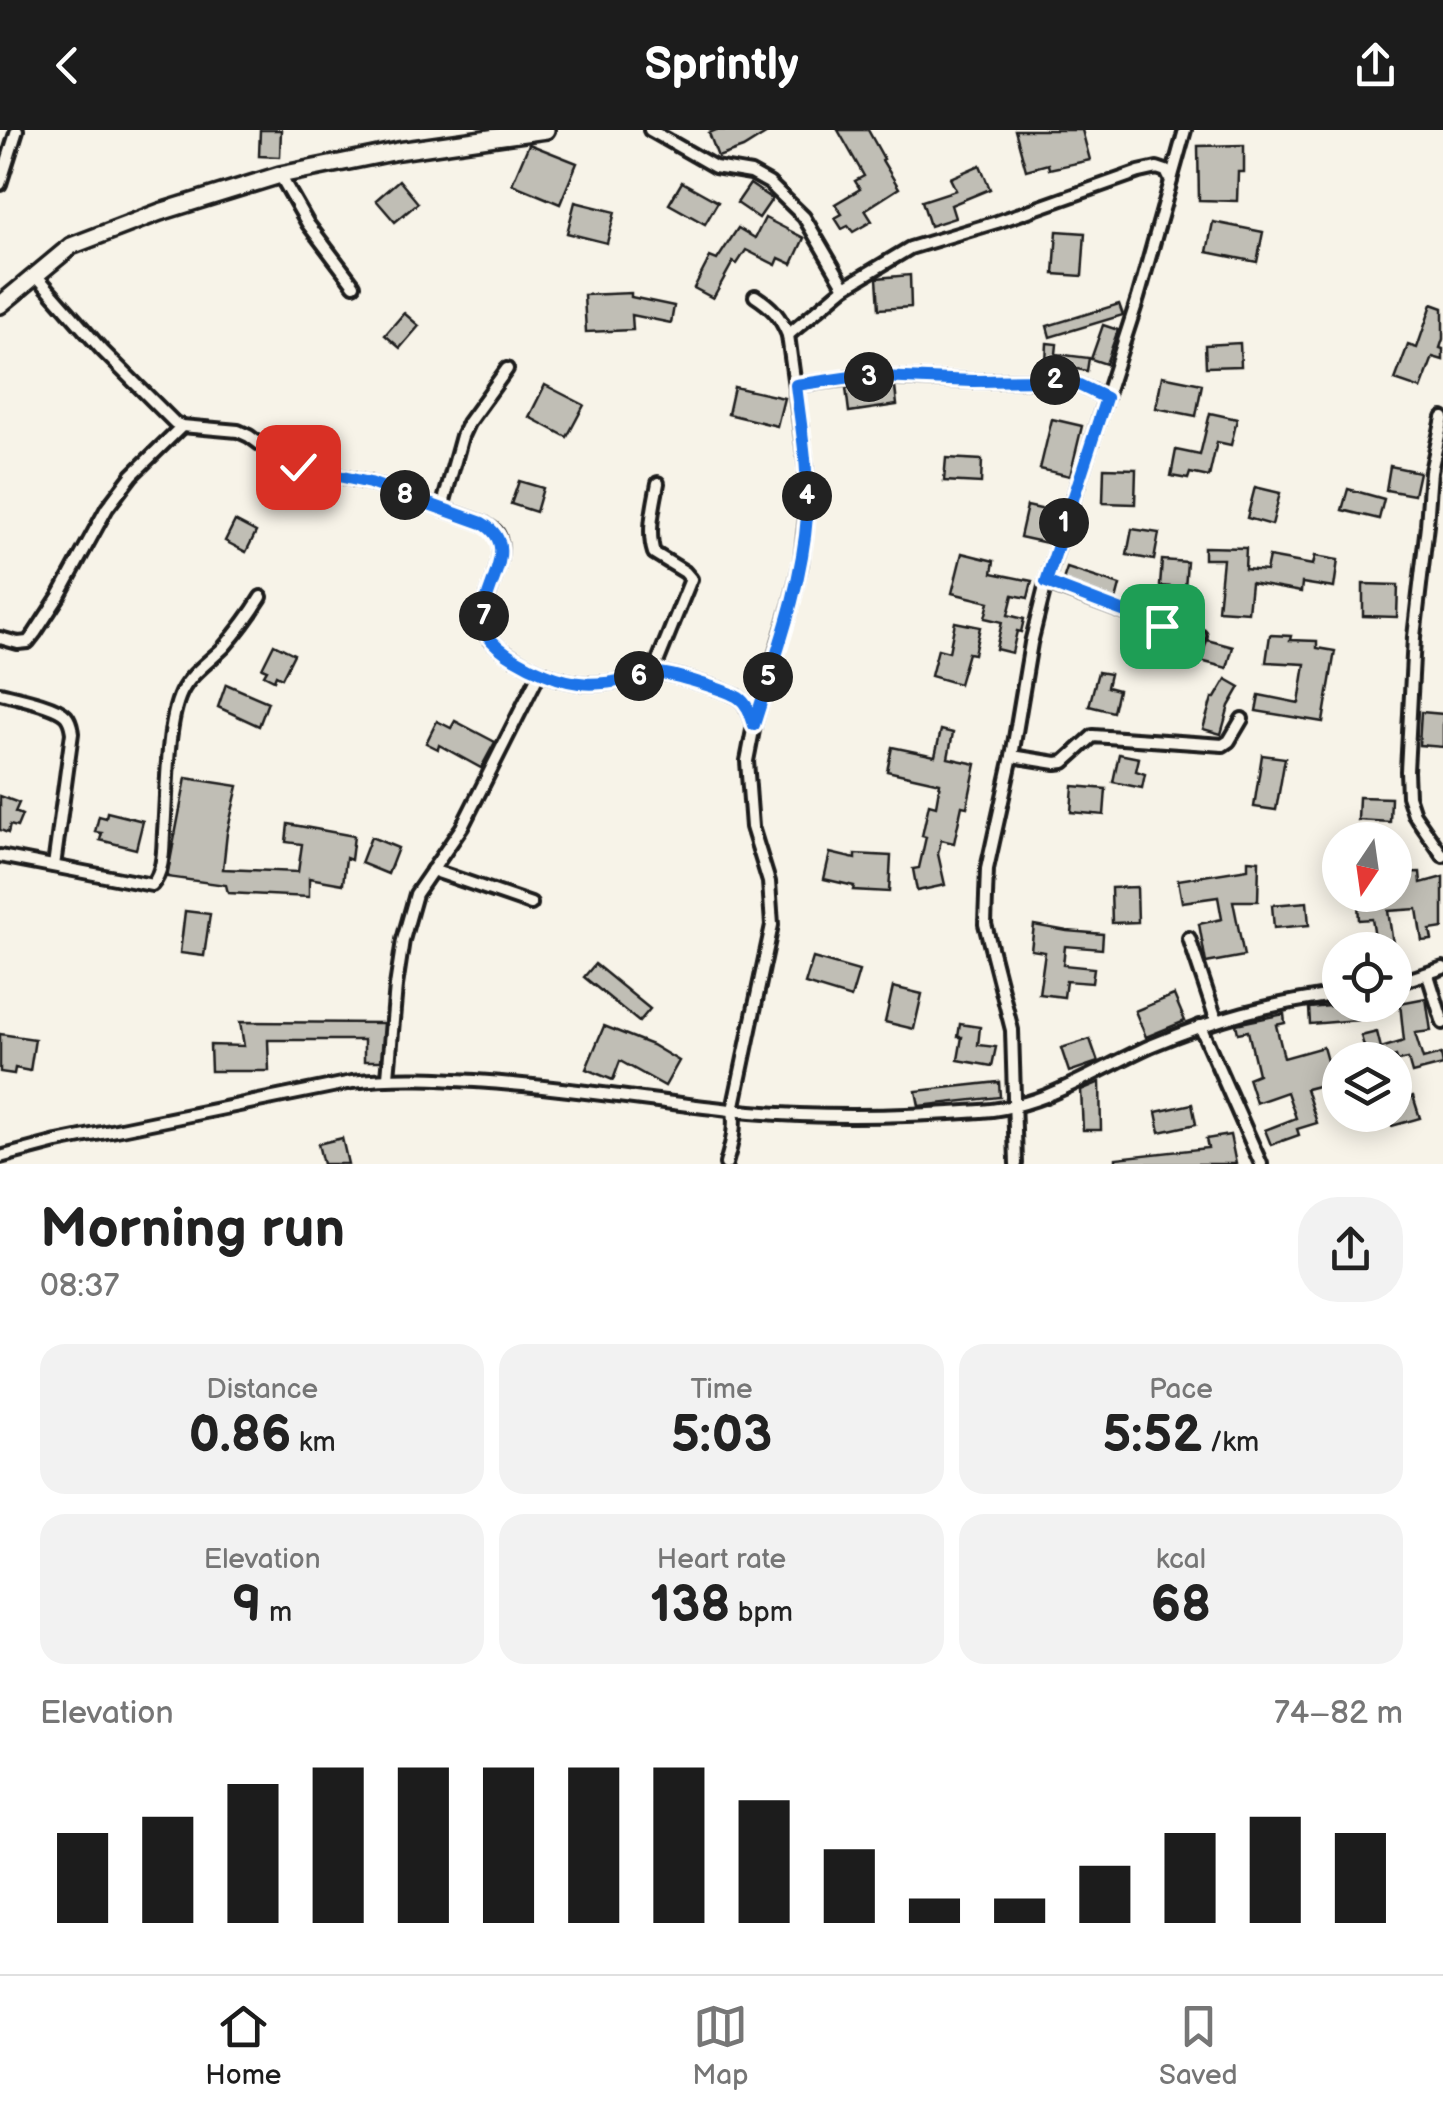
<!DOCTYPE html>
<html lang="en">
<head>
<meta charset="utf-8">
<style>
	:root { --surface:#fff; --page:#f2f2f2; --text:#222; --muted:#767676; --line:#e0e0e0; --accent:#1c1c1c }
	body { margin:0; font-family:"Balsamiq Sans",sans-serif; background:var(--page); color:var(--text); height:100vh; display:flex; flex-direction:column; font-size:38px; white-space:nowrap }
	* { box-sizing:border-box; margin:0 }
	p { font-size:32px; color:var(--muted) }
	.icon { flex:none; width:55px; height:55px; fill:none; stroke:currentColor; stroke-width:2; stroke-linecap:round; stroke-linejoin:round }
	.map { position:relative; height:1034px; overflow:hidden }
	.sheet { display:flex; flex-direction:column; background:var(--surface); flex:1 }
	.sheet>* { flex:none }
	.needle { width:65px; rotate:193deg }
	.buttons { position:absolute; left:1322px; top:692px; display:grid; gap:20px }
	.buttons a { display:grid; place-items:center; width:90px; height:90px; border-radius:50%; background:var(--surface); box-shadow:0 5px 25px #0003; font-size:50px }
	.pin { position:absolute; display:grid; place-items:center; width:85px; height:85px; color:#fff; margin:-42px; border-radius:20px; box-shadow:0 5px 15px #0006 }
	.km { position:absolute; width:50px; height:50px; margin:-25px; border-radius:50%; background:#222; color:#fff; font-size:28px; line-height:50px; text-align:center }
	.round { display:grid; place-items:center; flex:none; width:105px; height:105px; border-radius:40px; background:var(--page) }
	.headline { display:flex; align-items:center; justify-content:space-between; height:170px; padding:0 40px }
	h1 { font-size:55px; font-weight:600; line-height:75px }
	.metrics { display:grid; grid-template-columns:repeat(3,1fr); gap:15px; height:170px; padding:10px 40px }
	.metrics div { display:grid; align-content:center; border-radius:25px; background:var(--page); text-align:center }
	.metrics b { font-size:50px; font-weight:600 }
	.metrics small { font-size:28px; font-weight:400 }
	.metrics p { font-size:28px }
	.chart { height:280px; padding:20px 40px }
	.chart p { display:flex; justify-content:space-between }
	.chart svg { width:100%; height:180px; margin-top:10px; stroke:var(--accent); stroke-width:6 }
	header { display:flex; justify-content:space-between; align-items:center; height:130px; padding:0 40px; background:var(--accent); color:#fff; font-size:45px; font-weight:600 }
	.menu { display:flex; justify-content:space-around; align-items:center; height:140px; border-top:2px solid var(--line); background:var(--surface); font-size:28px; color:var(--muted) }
	.menu a { display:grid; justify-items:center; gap:5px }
	.menu .on { color:var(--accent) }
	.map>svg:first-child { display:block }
	.building { fill:#c0beb5; stroke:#1c1c1c; stroke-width:2.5 }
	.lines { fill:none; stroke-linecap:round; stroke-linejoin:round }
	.street-casing { stroke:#1c1c1c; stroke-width:18 }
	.secondary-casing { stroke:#1c1c1c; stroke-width:22 }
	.street { stroke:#f7f3e8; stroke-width:10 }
	.secondary { stroke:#f7f3e8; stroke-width:15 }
	.route-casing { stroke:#fff; stroke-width:20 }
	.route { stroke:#1a73e8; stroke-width:12 }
</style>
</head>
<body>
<header><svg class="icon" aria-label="back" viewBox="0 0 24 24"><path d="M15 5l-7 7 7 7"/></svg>Sprintly<svg class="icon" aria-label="share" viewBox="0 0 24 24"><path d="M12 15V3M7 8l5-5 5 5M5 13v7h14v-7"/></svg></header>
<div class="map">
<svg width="1443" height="1034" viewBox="0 0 1443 1034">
	<rect width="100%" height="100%" fill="#f7f3e8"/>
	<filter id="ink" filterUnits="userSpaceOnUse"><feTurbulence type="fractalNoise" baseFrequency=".01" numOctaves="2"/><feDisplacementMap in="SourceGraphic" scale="20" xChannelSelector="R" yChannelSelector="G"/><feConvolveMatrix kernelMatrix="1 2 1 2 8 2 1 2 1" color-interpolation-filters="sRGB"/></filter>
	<g filter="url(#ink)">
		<!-- building -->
		<g class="building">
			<path d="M 260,0 L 281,0 L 280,27 L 259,26 Z"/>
			<path d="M 716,0 L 772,0 L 743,18 L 718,27 L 709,3 Z"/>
			<path d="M 838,0 L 868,0 L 884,29 L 882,30 L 899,58 L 865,80 L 872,91 L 853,102 L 848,96 L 842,99 L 835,88 L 842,84 L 835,74 L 860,59 L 855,51 L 864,46 Z"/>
			<path d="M 1015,0 L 1082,0 L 1090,30 L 1049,39 L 1048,34 L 1026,40 Z"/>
			<path d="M 529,14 L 577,33 L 560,74 L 512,54 Z"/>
			<path d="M 1244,15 L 1244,42 L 1238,42 L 1237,71 L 1199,70 L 1198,16 Z"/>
			<path d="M 980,35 L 990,59 L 951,75 L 955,88 L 930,96 L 922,71 L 956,60 L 950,48 Z"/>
			<path d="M 399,50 L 418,73 L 395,92 L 376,70 Z"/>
			<path d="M 682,52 L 718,72 L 705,94 L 669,74 Z"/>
			<path d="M 750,54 L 772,69 L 759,88 L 737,73 Z"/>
			<path d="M 575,72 L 615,82 L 607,113 L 567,103 Z"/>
			<path d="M 765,88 L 804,108 L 792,134 L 779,128 L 776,135 L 746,120 L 737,134 L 733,132 L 713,168 L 694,158 L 710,127 L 717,130 L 738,98 L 755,108 Z"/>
			<path d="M 1213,92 L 1263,102 L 1257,132 L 1207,122 Z"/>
			<path d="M 1057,101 L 1085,103 L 1082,146 L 1054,144 Z"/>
			<path d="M 910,145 L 911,177 L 879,179 L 877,148 Z"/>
			<path d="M 631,163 L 631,167 L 674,176 L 671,193 L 632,185 L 633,200 L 586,202 L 584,165 Z"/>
			<path d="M 1119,174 L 1123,185 L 1050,207 L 1047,196 Z"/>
			<path d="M 1432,174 L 1443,178 L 1443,209 L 1440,218 L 1443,219 L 1443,230 L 1433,227 L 1421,259 L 1395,250 L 1408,215 L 1417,218 Z"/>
			<path d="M 404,183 L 419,196 L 400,218 L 385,205 Z"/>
			<path d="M 1103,195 L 1118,200 L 1106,234 L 1091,229 Z"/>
			<path d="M 1047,213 L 1057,214 L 1056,224 L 1089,228 L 1087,241 L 1046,233 Z"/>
			<path d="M 1240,213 L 1241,236 L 1206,237 L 1205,215 Z"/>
			<path d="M 1162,246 L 1202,254 L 1196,286 L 1156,278 Z"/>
			<path d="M 545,255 L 584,275 L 567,307 L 529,287 Z"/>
			<path d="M 859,256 L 895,257 L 897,275 L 849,282 L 846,258 Z"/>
			<path d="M 734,257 L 784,268 L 777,296 L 728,284 Z"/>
			<path d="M 1210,283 L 1237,289 L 1231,315 L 1217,312 L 1209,347 L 1190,343 L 1188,349 L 1171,346 L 1176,320 L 1200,325 Z"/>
			<path d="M 1052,289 L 1082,296 L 1070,346 L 1040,339 Z"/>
			<path d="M 946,328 L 982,330 L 981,353 L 944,351 Z"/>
			<path d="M 1390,336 L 1419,342 L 1414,365 L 1386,360 Z"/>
			<path d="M 1104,338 L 1136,339 L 1135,374 L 1103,373 Z"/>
			<path d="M 519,351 L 543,358 L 536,382 L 511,374 Z"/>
			<path d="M 1255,357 L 1280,363 L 1272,395 L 1247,388 Z"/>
			<path d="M 1348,359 L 1384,369 L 1379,389 L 1342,380 Z"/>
			<path d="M 1027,376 L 1054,382 L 1047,413 L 1020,407 Z"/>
			<path d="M 235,391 L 256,402 L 246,422 L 225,411 Z"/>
			<path d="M 1132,399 L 1159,403 L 1154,430 L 1127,425 Z"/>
			<path d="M 1204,417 L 1246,418 L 1245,439 L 1266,441 L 1269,427 L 1313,435 L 1315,426 L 1338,430 L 1334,458 L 1302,453 L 1301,462 L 1251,453 L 1248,482 L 1218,480 L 1223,429 L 1204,429 Z"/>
			<path d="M 962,423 L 994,431 L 992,443 L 1032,451 L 1028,468 L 1013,465 L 1008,485 L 1024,489 L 1021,502 L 1017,501 L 1012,523 L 996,519 L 1002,492 L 985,488 L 989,472 L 952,463 Z"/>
			<path d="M 1162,430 L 1187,432 L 1185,458 L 1160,456 Z"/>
			<path d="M 1067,438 L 1120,455 L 1116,470 L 1063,450 Z"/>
			<path d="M 1363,454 L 1398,455 L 1397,487 L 1363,486 Z"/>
			<path d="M 955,492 L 980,497 L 974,524 L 968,523 L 959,554 L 931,546 L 938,519 L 949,522 Z"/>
			<path d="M 1270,505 L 1291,506 L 1290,510 L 1317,511 L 1317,518 L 1335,521 L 1323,592 L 1256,581 L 1259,565 L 1299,573 L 1305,534 L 1266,532 Z"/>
			<path d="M 1207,510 L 1233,517 L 1227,538 L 1201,531 Z"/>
			<path d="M 274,514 L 294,524 L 282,548 L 276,545 L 274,550 L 264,545 L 267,540 L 262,538 Z"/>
			<path d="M 1098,542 L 1110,544 L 1107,557 L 1118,560 L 1113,582 L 1089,576 Z"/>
			<path d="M 1226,549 L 1240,557 L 1229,576 L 1221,604 L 1203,599 L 1212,568 L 1215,568 Z"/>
			<path d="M 226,554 L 268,572 L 259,596 L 218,577 Z"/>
			<path d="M 1421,582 L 1443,584 L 1443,617 L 1419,615 Z"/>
			<path d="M 437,591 L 451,598 L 455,591 L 495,612 L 481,638 L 439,615 L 438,619 L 426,613 Z"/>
			<path d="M 941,600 L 953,603 L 948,628 L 976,634 L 967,677 L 962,676 L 954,713 L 941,710 L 938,724 L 945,755 L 917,761 L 913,739 L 919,738 L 926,707 L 922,706 L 929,674 L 936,676 L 940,653 L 887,641 L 892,617 L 935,626 Z"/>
			<path d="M 1119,624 L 1139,628 L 1136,641 L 1145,644 L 1142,658 L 1113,652 Z"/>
			<path d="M 1262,625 L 1285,628 L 1276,680 L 1254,677 Z"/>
			<path d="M 186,648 L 238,656 L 227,703 L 223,739 L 298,742 L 302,714 L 286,712 L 288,694 L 354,706 L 351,730 L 346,728 L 343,754 L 309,748 L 309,767 L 228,763 L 226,755 L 167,747 Z"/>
			<path d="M 1073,656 L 1106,659 L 1104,685 L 1071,682 Z"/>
			<path d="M 0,666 L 19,673 L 15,682 L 22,685 L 17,697 L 10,695 L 8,703 L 0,700 Z"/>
			<path d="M 1359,667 L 1391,668 L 1390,692 L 1358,690 Z"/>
			<path d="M 107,682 L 143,691 L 136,719 L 100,710 L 102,703 L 95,702 L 99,686 L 106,688 Z"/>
			<path d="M 371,707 L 398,718 L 388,744 L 361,733 Z"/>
			<path d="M 830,723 L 855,729 L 855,724 L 891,726 L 889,762 L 853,760 L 854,756 L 824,749 Z"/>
			<path d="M 1248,730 L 1259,731 L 1258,771 L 1233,771 L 1244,826 L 1206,833 L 1199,794 L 1222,789 L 1218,767 L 1182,772 L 1178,750 L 1248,739 Z"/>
			<path d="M 1420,742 L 1421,753 L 1443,747 L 1443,798 L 1430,800 L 1432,810 L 1422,811 L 1417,779 L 1388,781 L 1394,820 L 1377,820 L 1372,789 L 1359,790 L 1358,774 L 1381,772 L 1381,765 L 1395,765 L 1395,743 Z"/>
			<path d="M 1137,757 L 1138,792 L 1112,793 L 1111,758 Z"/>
			<path d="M 1307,772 L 1309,795 L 1274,798 L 1272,775 Z"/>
			<path d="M 185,781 L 210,784 L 204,826 L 180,823 Z"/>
			<path d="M 1034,795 L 1067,801 L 1103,804 L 1102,819 L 1065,816 L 1063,835 L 1094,838 L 1092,853 L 1066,851 L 1064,867 L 1039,864 L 1045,822 L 1031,820 Z"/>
			<path d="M 813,828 L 859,841 L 851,868 L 805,854 Z"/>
			<path d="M 595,834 L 650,879 L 639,892 L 584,847 Z"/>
			<path d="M 893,857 L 922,864 L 914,899 L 885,892 Z"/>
			<path d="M 1174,865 L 1185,891 L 1146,907 L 1135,881 Z"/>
			<path d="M 1426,868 L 1431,901 L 1415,903 L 1423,929 L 1441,924 L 1443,935 L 1412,943 L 1408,929 L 1398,931 L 1396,926 L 1382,930 L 1368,930 L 1361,906 L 1377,902 L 1381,918 L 1404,911 L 1400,873 Z"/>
			<path d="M 1340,875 L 1357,875 L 1358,890 L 1310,894 L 1309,878 Z"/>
			<path d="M 1284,884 L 1285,893 L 1276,895 L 1284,928 L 1323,917 L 1333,952 L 1306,959 L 1317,993 L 1297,999 L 1299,1005 L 1271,1015 L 1265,1000 L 1296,988 L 1287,962 L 1256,973 L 1248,948 L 1258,944 L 1248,901 L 1238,903 L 1236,894 Z"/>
			<path d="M 240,892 L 384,893 L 381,931 L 364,931 L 364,910 L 268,910 L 269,941 L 211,941 L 210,915 L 244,916 Z"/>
			<path d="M 960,894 L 980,897 L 978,915 L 996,917 L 992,936 L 958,930 L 962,907 L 958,907 Z"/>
			<path d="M 604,896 L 652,915 L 679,931 L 665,956 L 620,931 L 613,950 L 586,939 Z"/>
			<path d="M 0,904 L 35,909 L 30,941 L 15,938 L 14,944 L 0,942 Z"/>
			<path d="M 1090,909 L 1098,932 L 1069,942 L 1061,918 Z"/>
			<path d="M 999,952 L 1000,967 L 919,976 L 916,961 Z"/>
			<path d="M 1100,952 L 1101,1000 L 1083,1000 L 1081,960 Z"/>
			<path d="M 1413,966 L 1420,988 L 1392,996 L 1388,985 L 1395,985 L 1395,971 Z"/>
			<path d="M 1192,974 L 1196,994 L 1160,1002 L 1156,982 Z"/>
			<path d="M 1230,1005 L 1236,1034 L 1116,1034 L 1116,1028 L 1208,1018 L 1206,1009 Z"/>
			<path d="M 342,1008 L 348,1034 L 323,1034 L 318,1014 Z"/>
		</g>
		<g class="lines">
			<!-- street casing -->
			<g class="street-casing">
				<g id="street">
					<path d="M 650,0 L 715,37 L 751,43 L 769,53 L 804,87 L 845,157"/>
					<path d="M 280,45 L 308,94 L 354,155"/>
					<path d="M 1171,50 L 1185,0"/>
					<path d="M 0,54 L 17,0"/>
					<path d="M 36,145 L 102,220 L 175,293 L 182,296 L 238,301 L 249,306 L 283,331 L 298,337 L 370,353 L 483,393 C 489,397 497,400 499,408 C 509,436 471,479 488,506 C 497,520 530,538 546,544 C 575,556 597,556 628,549 C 638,547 648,543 658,543 C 672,543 729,561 739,568 C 748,574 751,586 754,595"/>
					<path d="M 788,205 L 845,157 L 910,118 L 997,92 L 1139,42 L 1157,38 L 1166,41 L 1171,51 L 1138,168 L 1046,453 L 1031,513 L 1012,626 L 987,739 L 985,794 L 1012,900 L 1016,1034"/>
					<path d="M 796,255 L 859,247 L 973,251 L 1057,250 L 1077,254 L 1106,268"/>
					<path d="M 1443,288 L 1431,341 L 1427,395 L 1414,507 L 1407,641 L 1408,666 L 1414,684 L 1443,726"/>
					<path d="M 442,378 L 462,306 L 468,293 L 507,239"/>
					<path d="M 1046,453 L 1161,496 L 1200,506"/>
					<path d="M 0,508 L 18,513 L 28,512 L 35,503 L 59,466 L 107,378 L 132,345 L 182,296"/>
					<path d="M 653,543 L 691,449 L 685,442 L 654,423 C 647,402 654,375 658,353"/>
					<path d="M 0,563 C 16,567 56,575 66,586 C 71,592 71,597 72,603 L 54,736"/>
					<path d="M 1012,626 L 1056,633 L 1064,632 L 1093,606 L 1223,615 L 1229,611 L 1242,589"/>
					<path d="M 0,726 L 152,755 C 164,741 163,720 164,702 C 167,665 166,595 181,563 C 190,544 210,531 224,517 C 238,501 250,485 261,467"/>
					<path d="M 432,740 L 531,774"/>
					<path d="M 1189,808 L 1216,889"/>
					<path d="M 1428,845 L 1443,893"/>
					<path d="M 1395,854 L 1443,838"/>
					<path d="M 1200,896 L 1261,1034"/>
					<path d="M 388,947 L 396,856 L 403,810 L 416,764 L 462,697 L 540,542"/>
					<path d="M 0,1027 L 57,1012 L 352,952 C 398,946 442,949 489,952 C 570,958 650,971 730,980 C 812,989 900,987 981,981 C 1044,977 1094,941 1150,916 C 1217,888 1268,874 1340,864"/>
					<path d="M 726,1034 C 731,1016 736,1000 733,980 L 772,795 L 769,752 L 752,697 L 747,631 L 754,595 L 791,473 L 801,433 L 807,380 L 806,338 L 788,205 C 780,186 772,177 755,166"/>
				</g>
			</g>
			<!-- secondary casing -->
			<g class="secondary-casing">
				<path id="secondary" d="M 0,175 L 71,116 L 160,82 L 280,45 L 398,21 L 546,0"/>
			</g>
			<!-- street -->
			<use href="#street" class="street"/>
			<!-- secondary -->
			<use href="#secondary" class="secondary"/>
		</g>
	</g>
	<g class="lines" filter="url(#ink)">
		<!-- route casing -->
		<g class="route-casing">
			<path id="route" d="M 298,337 L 370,353 L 482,393 C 530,420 466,471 488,506 C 499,522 528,537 546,544 C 575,556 597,556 628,549 C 638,546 648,543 658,543 C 671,543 729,561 739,568 C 748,574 751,586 754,595 C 775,527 802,457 807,386 C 809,342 801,298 796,255 L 858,246 L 973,251 L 1056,250 L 1077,254 L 1106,268 L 1046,452 L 1162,496"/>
		</g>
		<!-- route -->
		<use href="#route" class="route"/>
	</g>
</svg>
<div class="buttons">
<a><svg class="needle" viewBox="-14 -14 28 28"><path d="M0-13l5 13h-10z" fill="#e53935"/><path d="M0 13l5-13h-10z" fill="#767676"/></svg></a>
<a><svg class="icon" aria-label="locate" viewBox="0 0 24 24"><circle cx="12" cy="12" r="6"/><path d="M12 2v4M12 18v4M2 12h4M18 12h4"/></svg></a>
<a><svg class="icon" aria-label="layers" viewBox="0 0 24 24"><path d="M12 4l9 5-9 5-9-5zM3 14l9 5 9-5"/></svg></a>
</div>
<div class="pin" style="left:1162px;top:496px;background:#1e9e55"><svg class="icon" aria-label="arrive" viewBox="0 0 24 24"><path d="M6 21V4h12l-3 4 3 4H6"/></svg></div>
<div class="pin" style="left:298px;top:337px;background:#d93025"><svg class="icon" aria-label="check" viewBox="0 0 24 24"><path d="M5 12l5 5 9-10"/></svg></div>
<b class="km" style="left:1064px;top:393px">1</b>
<b class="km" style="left:1055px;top:250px">2</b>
<b class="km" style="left:869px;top:247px">3</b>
<b class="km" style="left:807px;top:366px">4</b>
<b class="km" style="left:768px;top:547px">5</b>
<b class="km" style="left:639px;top:546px">6</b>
<b class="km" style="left:484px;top:486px">7</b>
<b class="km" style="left:405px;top:365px">8</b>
</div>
<section class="sheet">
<div class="headline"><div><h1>Morning run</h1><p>08:37</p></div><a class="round"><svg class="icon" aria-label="share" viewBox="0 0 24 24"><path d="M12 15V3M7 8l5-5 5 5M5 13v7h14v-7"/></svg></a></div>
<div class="metrics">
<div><p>Distance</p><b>0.86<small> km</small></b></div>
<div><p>Time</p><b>5:03</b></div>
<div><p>Pace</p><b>5:52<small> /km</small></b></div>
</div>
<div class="metrics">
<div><p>Elevation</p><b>9<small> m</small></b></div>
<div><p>Heart rate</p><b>138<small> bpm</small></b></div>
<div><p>kcal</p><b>68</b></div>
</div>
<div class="chart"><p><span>Elevation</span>74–82 m</p>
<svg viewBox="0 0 160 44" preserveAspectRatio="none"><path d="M5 44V22M15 44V18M25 44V10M35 44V6M45 44V6M55 44V6M65 44V6M75 44V6M85 44V14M95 44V26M105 44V38M115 44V38M125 44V30M135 44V22M145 44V18M155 44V22"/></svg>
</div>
</section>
<nav class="menu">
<a class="on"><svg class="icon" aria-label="home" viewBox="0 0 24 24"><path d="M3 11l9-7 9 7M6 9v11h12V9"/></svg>Home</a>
<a><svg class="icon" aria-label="map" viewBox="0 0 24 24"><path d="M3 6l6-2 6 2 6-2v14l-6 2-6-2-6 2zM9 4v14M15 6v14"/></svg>Map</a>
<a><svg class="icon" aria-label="saved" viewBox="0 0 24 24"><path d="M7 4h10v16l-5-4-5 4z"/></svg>Saved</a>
</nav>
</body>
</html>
